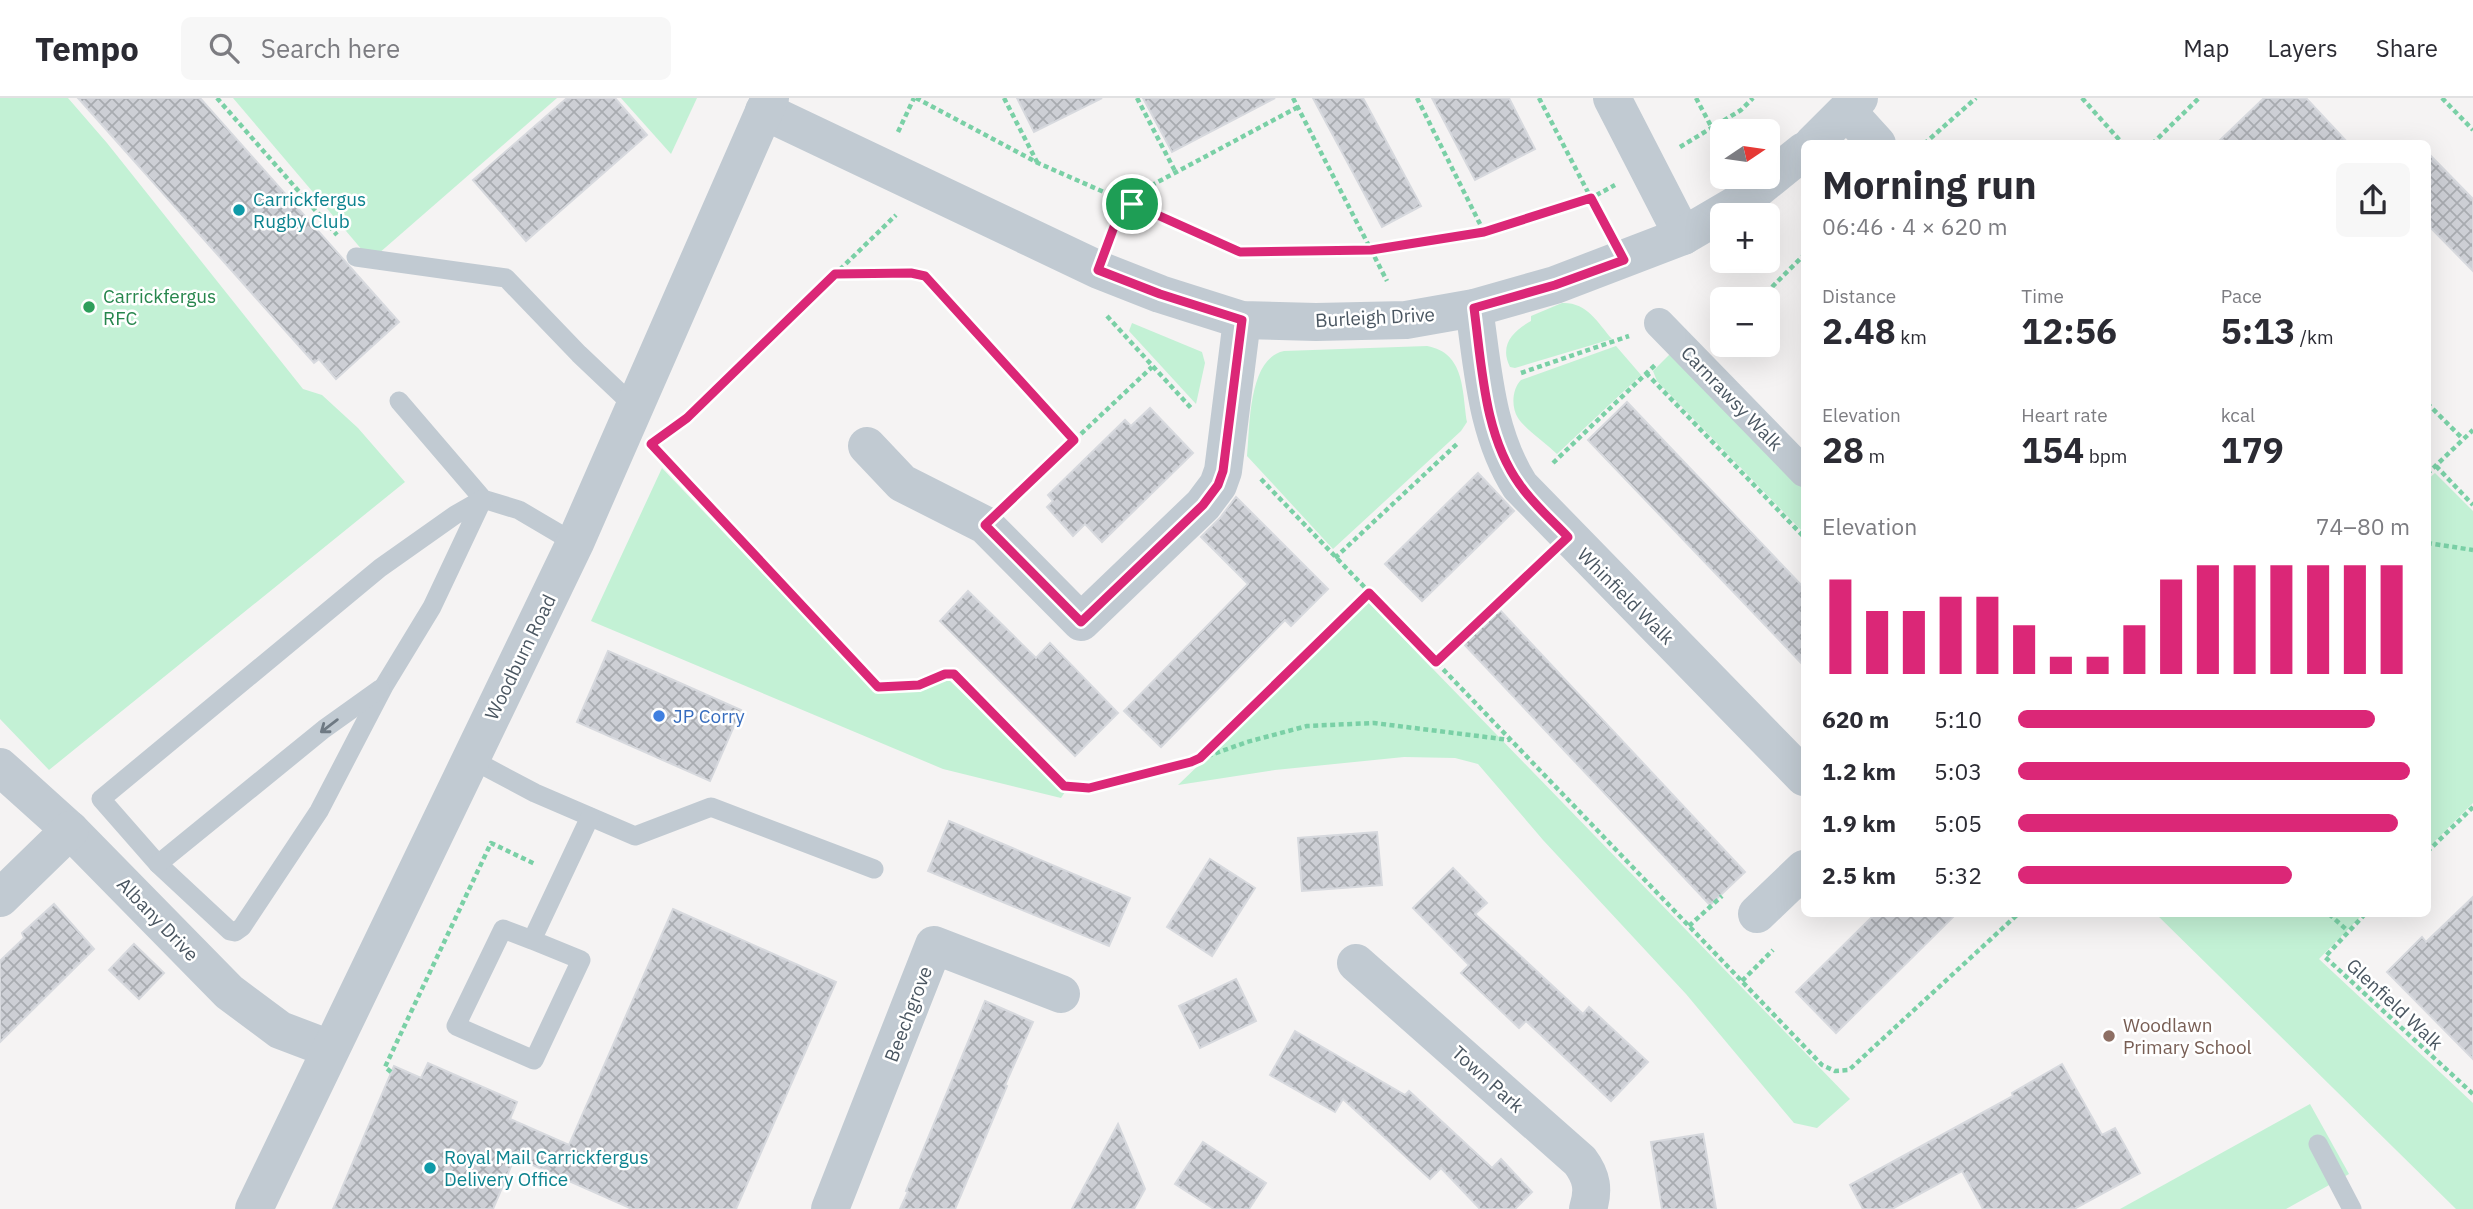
<!DOCTYPE html>
<html lang="en">
<head>
<meta charset="utf-8">
<style>
	:root { --surface:#fff; --page:#f7f7f7; --text:#2b2b33; --muted:#7c7c81; --line:#e1e1e2; --accent:#db2777 }
	body { margin:0; font-family:"IBM Plex Sans",sans-serif; background:var(--page); color:var(--text); height:100vh; display:flex; flex-direction:column; font-size:26px; white-space:nowrap }
	* { box-sizing:border-box; margin:0 }
	p { font-size:23px; color:var(--muted) }
	.icon { flex:none; width:38px; height:38px; fill:none; stroke:currentColor; stroke-width:2; stroke-linecap:round; stroke-linejoin:round }
	.map { position:relative; flex:1; overflow:hidden }
	.sheet { position:absolute; left:1801px; top:42px; width:630px; height:777px; display:flex; flex-direction:column; background:var(--surface); border-radius:10px; box-shadow:0 7px 28px #0002 }
	.sheet>* { flex:none }
	.needle { width:46px; rotate:77deg }
	.controls { position:absolute; left:1710px; top:21px; display:grid; gap:14px }
	.controls a { display:grid; place-items:center; width:70px; height:70px; border-radius:10px; background:var(--surface); box-shadow:0 7px 28px #0002; font-size:35px }
	.pin { position:absolute; display:grid; place-items:center; width:60px; height:60px; color:#fff; margin:-30px; border:4px solid #fff; border-radius:50%; box-shadow:0 2px 7px #0007 }
	.round { display:grid; place-items:center; flex:none; width:74px; height:74px; border-radius:10px; background:var(--page) }
	.overview { display:flex; align-items:center; justify-content:space-between; height:119px; padding:0 21px }
	h1 { font-size:38px; font-weight:700; line-height:52px }
	.metrics { display:grid; grid-template-columns:repeat(3,1fr); gap:10px; height:119px; padding:7px 21px }
	.metrics div { display:grid; align-content:center }
	.metrics b { font-size:35px; font-weight:700 }
	.metrics small { font-size:19px; font-weight:400 }
	.metrics p { font-size:19px }
	.chart { height:196px; padding:14px 21px }
	.chart p { display:flex; justify-content:space-between }
	.chart svg { width:100%; height:126px; margin-top:7px; stroke:var(--accent); stroke-width:6 }
	ul { padding:0 21px; list-style:none; font-size:23px }
	li { display:grid; grid-template-columns:112px 84px 1fr; align-items:center; height:52px }
	li i { height:18px; border-radius:9px; background:var(--accent) }
	header { display:flex; align-items:center; gap:42px; box-sizing:border-box; height:98px; padding:0 35px; background:var(--surface); border-bottom:2px solid var(--line) }
	header strong { font-size:33px }
	nav { display:flex; gap:38px; margin-inline-start:auto; font-size:24px }
	.search { width:490px; height:63px; background:var(--page); display:flex; align-items:center; gap:18px; box-sizing:border-box; padding:0 24px; border-radius:10px; color:var(--muted); font-size:26px }
	.map>svg:first-child { display:block }
	.green { fill:#c3f1d5 }
	.building { fill:url(#building-cross-hatch); stroke:#d7d9de; stroke-width:2 }
	.lines { fill:none; stroke-linecap:round; stroke-linejoin:round }
	.path { stroke:#7ad0a6; stroke-width:4.5; stroke-dasharray:5 3.5; stroke-linecap:butt }
	.service { stroke:#c1cad2; stroke-width:19 }
	.pedestrian { stroke:#c1cad2; stroke-width:30 }
	.minor { stroke:#c1cad2; stroke-width:38 }
	.tertiary { stroke:#c1cad2; stroke-width:38 }
	.oneway { stroke:#6e7983 }
	.route-casing { stroke:#fff; stroke-width:14 }
	.route { stroke:#db2777; stroke-width:9 }
	.culture-dot { fill:#0f9aa8; stroke:#fff; stroke-width:2.5 }
	.leisure-dot { fill:#2e9e5b; stroke:#fff; stroke-width:2.5 }
	.shop-dot { fill:#3f7fe0; stroke:#fff; stroke-width:2.5 }
	.education-dot { fill:#8d6e63; stroke:#fff; stroke-width:2.5 }
	.labels { text-anchor:middle; stroke-width:5; stroke-linejoin:round; paint-order:stroke }
	.culture-label { font-size:19px; fill:#0d838f; stroke:#fff; text-anchor:start }
	.leisure-label { font-size:19px; fill:#27864d; stroke:#fff; text-anchor:start }
	.street-label { font-size:19px; fill:#4a5661; stroke:#fff }
	.shop-label { font-size:19px; fill:#366cbe; stroke:#fff; text-anchor:start }
	.education-label { font-size:19px; fill:#785e54; stroke:#fff; text-anchor:start }
</style>
</head>
<body>
<header>
<strong>Tempo</strong>
<div class="search"><svg class="icon" aria-label="search" viewBox="0 0 24 24"><circle cx="10" cy="10" r="6"/><path d="M15 15l6 6"/></svg>Search here</div>
<nav><a>Map</a><a>Layers</a><a>Share</a></nav>
</header>
<div class="map">
<svg width="2473" height="1111" viewBox="0 0 2473 1111">
	<defs>
		<pattern id="building-cross-hatch" width="8" height="8" patternUnits="userSpaceOnUse" patternTransform="scale(1.75)"><rect width="8" height="8" fill="#cdcfd5"/><path d="M0 0l8 8M0 8l8-8" fill="none" stroke="#a8abb0"/></pattern>
	</defs>
	<rect width="100%" height="100%" fill="#f5f3f3"/>
	<!-- green -->
	<g class="green">
		<path d="M 0,0 L 68,0 L 107,45 L 303,291 L 322,297 L 358,330 L 405,384 L 49,672 L 0,621 Z"/>
		<path d="M 233,0 L 557,0 L 378,156 L 363,153 Z"/>
		<path d="M 621,0 L 697,0 L 671,56 Z"/>
		<path d="M 1562,205 C 1587,204 1597,224 1612,241 L 1515,270 L 1510,269 C 1499,247 1513,233 1531,223 L 1531,218 Z"/>
		<path d="M 1132,225 L 1202,254 L 1205,265 L 1196,306 L 1129,233 Z"/>
		<path d="M 1427,248 C 1465,255 1462,292 1467,324 L 1461,333 L 1333,451 L 1247,358 C 1250,329 1248,260 1284,253 Z"/>
		<path d="M 1616,248 L 1641,277 L 1557,356 C 1547,346 1525,331 1518,320 C 1511,309 1512,291 1521,282 Z"/>
		<path d="M 1675,251 L 1804,385 L 1804,435 L 1657,283 L 1653,273 Z"/>
		<path d="M 662,370 L 876,594 L 909,594 L 949,582 L 1065,694 L 1061,700 L 943,671 L 591,523 Z"/>
		<path d="M 2435,375 L 2473,413 L 2473,705 L 2427,751 L 2427,382 Z"/>
		<path d="M 1368,504 L 1850,1001 L 1817,1030 L 1794,1025 L 1686,896 L 1543,742 L 1478,666 L 1455,660 L 1404,659 L 1275,672 L 1178,687 Z"/>
		<path d="M 2156,816 L 2363,816 L 2319,861 L 2473,1005 L 2473,1111 L 2456,1111 Z"/>
		<path d="M 2310,1006 L 2349,1076 L 2286,1111 L 2120,1111 Z"/>
	</g>
	<!-- building -->
	<g class="building">
		<path d="M 78,0 L 200,0 L 399,224 L 336,281 L 319,261 L 314,265 Z"/>
		<path d="M 567,0 L 615,0 L 647,37 L 526,143 L 473,82 Z"/>
		<path d="M 1017,0 L 1102,0 L 1034,34 Z"/>
		<path d="M 1143,0 L 1275,0 L 1172,54 Z"/>
		<path d="M 1313,0 L 1363,0 L 1421,108 L 1382,129 Z"/>
		<path d="M 1432,0 L 1509,0 L 1535,51 L 1475,82 Z"/>
		<path d="M 2264,0 L 2306,0 L 2349,46 L 2216,46 Z"/>
		<path d="M 2427,54 L 2473,101 L 2473,173 L 2427,126 Z"/>
		<path d="M 1627,304 L 1804,490 L 1804,568 L 1588,342 Z"/>
		<path d="M 1150,310 L 1193,355 L 1102,444 L 1085,426 L 1073,438 L 1047,409 L 1053,403 L 1048,397 L 1125,322 L 1131,328 Z"/>
		<path d="M 1478,375 L 1514,413 L 1422,503 L 1385,466 Z"/>
		<path d="M 1236,399 L 1328,491 L 1291,528 L 1285,522 L 1161,649 L 1124,613 L 1248,486 L 1201,439 L 1220,420 Z"/>
		<path d="M 968,493 L 1036,560 L 1050,545 L 1118,615 L 1075,658 L 940,523 Z"/>
		<path d="M 1498,510 L 1745,774 L 1710,807 L 1462,544 Z"/>
		<path d="M 608,553 L 741,612 L 710,683 L 577,624 Z"/>
		<path d="M 949,723 L 1130,800 L 1109,848 L 928,773 Z"/>
		<path d="M 1377,734 L 1382,787 L 1302,793 L 1298,740 Z"/>
		<path d="M 1210,761 L 1255,790 L 1212,858 L 1167,829 Z"/>
		<path d="M 1453,770 L 1487,805 L 1475,816 L 1583,916 L 1589,909 L 1648,964 L 1611,1003 L 1526,923 L 1519,930 L 1461,875 L 1469,867 L 1413,810 Z"/>
		<path d="M 2473,799 L 2473,961 L 2387,874 L 2422,839 L 2426,844 Z"/>
		<path d="M 54,806 L 94,851 L 0,944 L 0,863 L 24,840 L 22,835 Z"/>
		<path d="M 673,811 L 836,884 L 736,1111 L 632,1111 L 515,1059 L 493,1111 L 333,1111 L 394,968 L 421,980 L 428,965 L 517,1004 L 510,1021 L 569,1047 Z"/>
		<path d="M 1875,816 L 1956,816 L 1836,935 L 1796,894 Z"/>
		<path d="M 134,846 L 164,875 L 139,901 L 109,872 Z"/>
		<path d="M 1236,881 L 1256,923 L 1200,950 L 1179,908 Z"/>
		<path d="M 985,903 L 1033,924 L 1005,987 L 1007,988 L 955,1111 L 900,1111 L 908,1094 L 906,1093 Z"/>
		<path d="M 1295,933 L 1405,997 L 1409,993 L 1492,1070 L 1501,1061 L 1532,1094 L 1515,1111 L 1480,1111 L 1441,1070 L 1430,1081 L 1343,1001 L 1335,1014 L 1270,977 Z"/>
		<path d="M 2062,966 L 2102,1037 L 2115,1030 L 2140,1075 L 2074,1111 L 1983,1111 L 1962,1073 L 1892,1111 L 1863,1111 L 1850,1087 L 2013,998 L 2012,995 Z"/>
		<path d="M 1118,1026 L 1145,1091 L 1134,1111 L 1072,1111 Z"/>
		<path d="M 1703,1036 L 1716,1111 L 1662,1111 L 1651,1044 Z"/>
		<path d="M 1203,1044 L 1266,1085 L 1249,1111 L 1214,1111 L 1175,1086 Z"/>
	</g>
	<g class="lines">
		<!-- path -->
		<g class="path">
			<path d="M 217,0 L 337,137"/>
			<path d="M 916,0 L 1038,65 L 1240,154 L 1371,152 L 1484,134 L 1591,100 L 1615,87"/>
			<path d="M 1004,0 L 1037,64"/>
			<path d="M 1137,0 L 1176,75"/>
			<path d="M 1293,0 L 1387,183"/>
			<path d="M 1417,0 L 1484,134"/>
			<path d="M 1539,0 L 1605,127"/>
			<path d="M 1696,0 L 1712,30"/>
			<path d="M 2082,0 L 2123,46"/>
			<path d="M 2442,0 L 2473,32"/>
			<path d="M 898,34 L 914,0"/>
			<path d="M 1924,46 L 1976,0"/>
			<path d="M 2152,46 L 2199,0"/>
			<path d="M 1680,49 L 1741,12 L 1753,0"/>
			<path d="M 1111,137 L 1124,102 L 1298,9"/>
			<path d="M 836,176 L 911,175 L 925,178 L 1074,342"/>
			<path d="M 1760,201 L 1804,157"/>
			<path d="M 1107,218 L 1191,310"/>
			<path d="M 1521,275 L 1629,238"/>
			<path d="M 1646,275 L 1804,439"/>
			<path d="M 2427,305 L 2463,341"/>
			<path d="M 667,335 L 687,320 L 896,117"/>
			<path d="M 658,353 L 878,589 L 919,587 L 945,576 L 954,576 L 1064,688 L 1089,690 L 1191,664 L 1247,644 L 1307,628 L 1374,625 L 1510,642"/>
			<path d="M 1553,365 L 1655,267"/>
			<path d="M 2436,368 L 2473,407"/>
			<path d="M 2427,376 L 2473,332"/>
			<path d="M 1261,381 L 1822,967 L 1835,973 L 1849,972 L 2018,816"/>
			<path d="M 1013,400 L 1152,269"/>
			<path d="M 2427,445 L 2473,452"/>
			<path d="M 1335,460 L 1458,345"/>
			<path d="M 1436,564 L 1542,463"/>
			<path d="M 1203,657 L 1369,495"/>
			<path d="M 2427,754 L 2473,709"/>
			<path d="M 2329,816 L 2348,833"/>
			<path d="M 2365,816 L 2325,859 L 2473,996"/>
			<path d="M 1689,828 L 1722,798"/>
			<path d="M 1742,883 L 1773,852"/>
			<path d="M 391,974 L 385,969 L 491,745 L 535,766"/>
		</g>
		<!-- service -->
		<g class="service">
			<path d="M 356,159 L 506,180 L 579,256 L 636,310"/>
			<path d="M 399,303 L 483,401 L 519,412 L 575,445"/>
			<path d="M 483,401 L 432,509 L 384,588 L 319,713 L 242,829 L 235,834 L 230,833 L 158,766 L 101,701 L 380,470 L 455,417 Z"/>
			<path d="M 471,661 L 535,695 L 635,738 L 711,709 L 874,771"/>
			<path d="M 158,766 L 324,631 L 380,591"/>
			<path d="M 532,842 L 503,831 L 456,928 L 534,962 L 581,862 L 532,842 L 590,719"/>
			<path d="M 2318,1046 L 2352,1111"/>
		</g>
		<!-- pedestrian -->
		<path class="pedestrian" d="M 1659,225 L 1804,374"/>
		<!-- minor -->
		<g class="minor">
			<path d="M 1612,0 L 1683,138"/>
			<path d="M 1847,13 L 1877,46"/>
			<path d="M 1474,210 C 1483,271 1486,335 1520,388 L 1804,679"/>
			<path d="M 867,348 L 902,385 L 985,427 L 1081,524 L 1203,407 L 1218,387 L 1223,373 L 1242,222"/>
			<path d="M 0,669 L 70,732 L 229,894 L 280,932 L 330,951"/>
			<path d="M 0,800 L 70,732"/>
			<path d="M 1757,816 L 1804,771"/>
			<path d="M 1356,865 L 1580,1063 C 1592,1079 1594,1092 1588,1111"/>
			<path d="M 830,1111 L 934,847 L 1061,896"/>
		</g>
		<!-- tertiary -->
		<g class="tertiary">
			<path d="M 764,13 L 1099,172 L 1160,196 L 1242,222 L 1316,224 L 1406,222 L 1474,210 L 1555,187 L 1683,138 L 1741,104 L 1804,53"/>
			<path d="M 1813,46 L 1859,0"/>
			<path d="M 254,1111 L 575,445 L 770,0"/>
		</g>
	</g>
	<!-- one-way arrows -->
	<defs><path id="oneway-shaft" d="M-6 0H5M1.5-3L5.5 0L1.5 3" fill="none" stroke-width="1.6" stroke-linecap="round" stroke-linejoin="round" transform="scale(1.75)"/></defs>
	<use class="oneway" href="#oneway-shaft" transform="translate(329 628) rotate(143)"/>
	<g class="lines">
		<!-- route casing -->
		<g class="route-casing">
			<path id="route" d="M 1591,100 L 1624,162 L 1555,187 L 1474,210 C 1482,269 1484,338 1520,387 C 1533,406 1552,422 1568,439 L 1436,564 L 1369,495 L 1200,660 L 1191,664 L 1089,690 L 1064,688 L 954,576 L 945,576 L 919,587 L 878,589 L 651,346 L 687,320 L 835,176 L 911,175 L 925,178 L 1074,342 L 985,427 L 1081,524 L 1203,407 L 1218,387 L 1223,373 L 1242,222 L 1160,196 L 1098,172 L 1124,102 L 1240,154 L 1371,152 L 1484,134 Z"/>
		</g>
		<!-- route -->
		<use href="#route" class="route"/>
	</g>
	<!-- markers -->
	<g class="culture-dot">
		<circle cx="239" cy="112" r="7"/>
		<circle cx="430" cy="1070" r="7"/>
	</g>
	<circle class="leisure-dot" cx="89" cy="209" r="7"/>
	<circle class="shop-dot" cx="659" cy="618" r="7"/>
	<circle class="education-dot" cx="2109" cy="938" r="7"/>
	<g class="labels">
		<!-- culture labels -->
		<g class="culture-label">
			<text x="253" y="108">Carrickfergus<tspan x="253" dy="22">Rugby Club</tspan></text>
			<text x="444" y="1066">Royal Mail Carrickfergus<tspan x="444" dy="22">Delivery Office</tspan></text>
		</g>
		<!-- leisure labels -->
		<g class="leisure-label">
			<text x="103" y="205">Carrickfergus<tspan x="103" dy="22">RFC</tspan></text>
		</g>
		<!-- street labels -->
		<g class="street-label">
			<text transform="translate(1375 219) rotate(-3)" y="7">Burleigh Drive</text>
			<text transform="translate(1732 300) rotate(46)" y="7">Carnrawsy Walk</text>
			<text transform="translate(1626 498) rotate(45)" y="7">Whinfield Walk</text>
			<text transform="translate(520 559) rotate(-64)" y="7">Woodburn Road</text>
			<text transform="translate(158 821) rotate(46)" y="7">Albany Drive</text>
			<text transform="translate(2395 906) rotate(43)" y="7">Glenfield Walk</text>
			<text transform="translate(908 916) rotate(-69)" y="7">Beechgrove</text>
			<text transform="translate(1488 981) rotate(42)" y="7">Town Park</text>
		</g>
		<!-- shop labels -->
		<g class="shop-label">
			<text x="673" y="625">JP Corry</text>
		</g>
		<!-- education labels -->
		<g class="education-label">
			<text x="2123" y="934">Woodlawn<tspan x="2123" dy="22">Primary School</tspan></text>
		</g>
	</g>
</svg>
<div class="controls">
<a><svg class="needle" viewBox="-14 -14 28 28"><path d="M0-13l5 13h-10z" fill="#e53935"/><path d="M0 13l5-13h-10z" fill="#7c7c81"/></svg></a>
<a>+</a>
<a>−</a>
</div>
<div class="pin" style="left:1132px;top:106px;background:#1e9e55"><svg class="icon" aria-label="arrive" viewBox="0 0 24 24"><path d="M6 21V4h12l-3 4 3 4H6"/></svg></div>
<section class="sheet">
<div class="overview"><div><h1>Morning run</h1><p>06:46 · 4 × 620 m</p></div><a class="round"><svg class="icon" aria-label="share" viewBox="0 0 24 24"><path d="M12 15V3M7 8l5-5 5 5M5 13v7h14v-7"/></svg></a></div>
<div class="metrics">
<div><p>Distance</p><b>2.48<small> km</small></b></div>
<div><p>Time</p><b>12:56</b></div>
<div><p>Pace</p><b>5:13<small> /km</small></b></div>
</div>
<div class="metrics">
<div><p>Elevation</p><b>28<small> m</small></b></div>
<div><p>Heart rate</p><b>154<small> bpm</small></b></div>
<div><p>kcal</p><b>179</b></div>
</div>
<div class="chart"><p><span>Elevation</span>74–80 m</p>
<svg viewBox="0 0 160 44" preserveAspectRatio="none"><path d="M5 44V11M15 44V22M25 44V22M35 44V17M45 44V17M55 44V27M65 44V38M75 44V38M85 44V27M95 44V11M105 44V6M115 44V6M125 44V6M135 44V6M145 44V6M155 44V6"/></svg>
</div>
<ul>
<li><b>620 m</b>5:10<i style="width:91%"></i></li>
<li><b>1.2 km</b>5:03<i style="width:100%"></i></li>
<li><b>1.9 km</b>5:05<i style="width:97%"></i></li>
<li><b>2.5 km</b>5:32<i style="width:70%"></i></li>
</ul>
</section>
</div>
</body>
</html>
